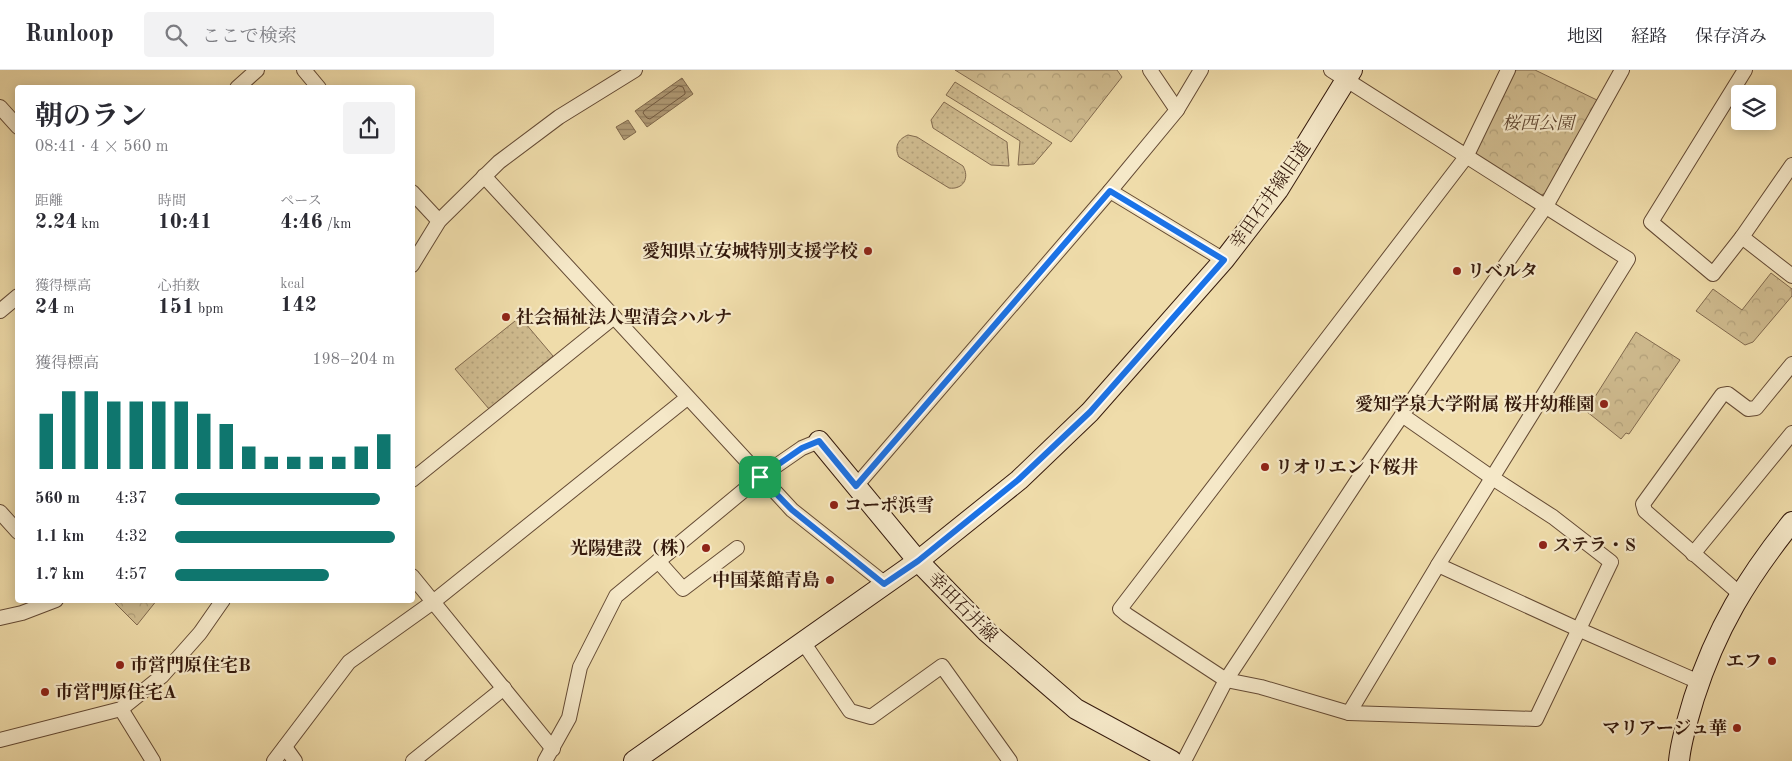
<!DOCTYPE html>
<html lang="ja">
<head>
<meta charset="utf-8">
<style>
	:root { --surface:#fff; --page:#f2f2f3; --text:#2b2b33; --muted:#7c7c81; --line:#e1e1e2; --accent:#0f766e }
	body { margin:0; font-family:"Old Standard TT","Noto Serif JP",serif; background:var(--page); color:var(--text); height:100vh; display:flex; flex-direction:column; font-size:19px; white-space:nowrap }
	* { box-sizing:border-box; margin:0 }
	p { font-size:16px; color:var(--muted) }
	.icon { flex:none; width:28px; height:28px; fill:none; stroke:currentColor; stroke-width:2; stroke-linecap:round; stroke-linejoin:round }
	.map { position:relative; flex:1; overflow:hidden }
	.panel { position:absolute; left:15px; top:15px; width:400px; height:518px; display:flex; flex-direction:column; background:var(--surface); border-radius:5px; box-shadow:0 2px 12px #0003 }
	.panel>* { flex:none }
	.tools { position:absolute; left:1731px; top:15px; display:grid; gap:10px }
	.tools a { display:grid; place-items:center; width:45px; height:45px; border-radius:5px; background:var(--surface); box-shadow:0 2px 12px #0003; font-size:25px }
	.pin { position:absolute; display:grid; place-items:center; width:42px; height:42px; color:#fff; margin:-21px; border-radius:10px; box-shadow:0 2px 8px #0006 }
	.round { display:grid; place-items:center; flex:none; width:52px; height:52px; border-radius:5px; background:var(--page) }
	.headline { display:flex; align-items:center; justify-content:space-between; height:85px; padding:0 20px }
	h1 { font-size:28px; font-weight:700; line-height:38px }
	.metrics { display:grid; grid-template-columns:repeat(3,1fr); gap:8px; height:85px; padding:5px 20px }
	.metrics div { display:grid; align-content:center }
	.metrics b { font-size:21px; font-weight:700 }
	.metrics small { font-size:14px; font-weight:400 }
	.metrics p { font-size:14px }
	.chart { height:140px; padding:10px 20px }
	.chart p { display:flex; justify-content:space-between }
	.chart svg { width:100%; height:90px; margin-top:5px; stroke:var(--accent); stroke-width:6 }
	ul { padding:0 20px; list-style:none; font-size:16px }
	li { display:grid; grid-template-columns:80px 60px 1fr; align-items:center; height:38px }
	li i { height:12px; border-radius:6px; background:var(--accent) }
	header { display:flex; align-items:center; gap:30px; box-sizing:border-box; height:70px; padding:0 25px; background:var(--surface); border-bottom:1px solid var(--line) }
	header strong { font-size:24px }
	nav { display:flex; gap:28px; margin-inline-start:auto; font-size:18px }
	.search { width:350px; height:45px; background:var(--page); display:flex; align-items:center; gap:12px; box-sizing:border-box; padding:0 18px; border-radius:5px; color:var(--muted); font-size:19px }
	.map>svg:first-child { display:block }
	.grass { fill:url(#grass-dots); stroke:#826a4e }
	.park { fill:url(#park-crowns); stroke:#826a4e }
	.water { fill:url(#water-rules); stroke:#7f674b }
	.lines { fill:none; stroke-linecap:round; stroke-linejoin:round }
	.shore { stroke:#725a41; stroke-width:1 }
	.street-casing { stroke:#644a34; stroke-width:16 }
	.secondary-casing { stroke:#351a0d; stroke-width:22 }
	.street { stroke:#f5e8c8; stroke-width:14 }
	.secondary { stroke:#f5e8c8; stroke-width:20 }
	.route-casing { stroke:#fff; stroke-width:10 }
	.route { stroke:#1a73e8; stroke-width:6 }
	.poi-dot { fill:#8f2418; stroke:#f5e8c8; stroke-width:2 }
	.labels { text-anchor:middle; stroke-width:4.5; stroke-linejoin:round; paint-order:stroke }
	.park-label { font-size:18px; font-style:italic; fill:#634a34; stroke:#f5e8c8 }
	.street-label { font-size:18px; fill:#351a0d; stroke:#f5e8c8 }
	.poi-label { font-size:18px; font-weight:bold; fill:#351a0d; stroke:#f5e8c8; text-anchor:start }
</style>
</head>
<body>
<header>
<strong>Runloop</strong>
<div class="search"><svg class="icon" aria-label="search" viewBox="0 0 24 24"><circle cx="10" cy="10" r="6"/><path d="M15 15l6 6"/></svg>ここで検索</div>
<nav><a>地図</a><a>経路</a><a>保存済み</a></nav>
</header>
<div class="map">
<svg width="1792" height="691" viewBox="0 0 1792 691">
	<defs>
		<pattern id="grass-dots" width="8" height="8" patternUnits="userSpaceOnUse" patternTransform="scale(1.25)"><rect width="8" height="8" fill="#cfbb8f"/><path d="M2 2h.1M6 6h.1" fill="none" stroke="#b2a07a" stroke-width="1.8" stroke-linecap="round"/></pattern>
		<pattern id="park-crowns" width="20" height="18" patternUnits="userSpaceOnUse" patternTransform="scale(1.25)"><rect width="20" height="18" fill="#cfbb8f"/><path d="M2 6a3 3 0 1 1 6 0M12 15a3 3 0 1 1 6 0" fill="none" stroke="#b2a07a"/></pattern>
		<pattern id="water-rules" width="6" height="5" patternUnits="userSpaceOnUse" patternTransform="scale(1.25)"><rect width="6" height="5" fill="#b09a75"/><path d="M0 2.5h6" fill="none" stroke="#907d5e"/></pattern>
	</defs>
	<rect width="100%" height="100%" fill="#efdcaa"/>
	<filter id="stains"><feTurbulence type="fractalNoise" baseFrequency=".004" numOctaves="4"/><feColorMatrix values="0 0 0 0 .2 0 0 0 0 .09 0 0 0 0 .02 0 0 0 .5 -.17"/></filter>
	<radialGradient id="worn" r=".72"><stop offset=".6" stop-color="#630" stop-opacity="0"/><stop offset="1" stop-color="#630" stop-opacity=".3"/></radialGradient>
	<!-- grass -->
	<g class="grass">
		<path d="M 955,12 L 1052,73 L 1034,94 L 1018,95 L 1020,71 L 946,25 Z"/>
		<path d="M 944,32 L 1007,72 L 1009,96 L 991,95 L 933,58 L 931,50 Z"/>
		<path d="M 908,65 L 917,67 L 963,96 C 970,108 963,120 949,118 L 899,87 C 894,77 898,69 908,65 Z"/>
		<path d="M 520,247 L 553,286 L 489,339 L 455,299 Z"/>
	</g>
	<!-- park -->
	<g class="park">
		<path d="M 955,0 L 1117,0 L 1122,7 L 1071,72 Z"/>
		<path d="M 1516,0 L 1535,0 L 1599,31 L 1550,121 L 1539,126 L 1472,86 Z"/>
		<path d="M 1771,203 L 1792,219 L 1792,226 L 1753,272 L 1745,275 L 1696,241 L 1713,219 L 1742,240 Z"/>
		<path d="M 1636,262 L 1680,290 L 1629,364 L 1626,363 L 1621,369 L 1586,341 Z"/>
		<path d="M 112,530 L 157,530 L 137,555 Z"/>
	</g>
	<!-- water -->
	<g class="water">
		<path d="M 682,8 L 693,24 L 647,57 L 635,41 Z"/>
		<path d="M 628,50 L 636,62 L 624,70 L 616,57 Z"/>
	</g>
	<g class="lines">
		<!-- shore -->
		<path class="shore" d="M 679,16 L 683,17 L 685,22 L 685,24 L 650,49 L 647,48 L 643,43 L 644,41 Z"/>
		<!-- street casing -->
		<g class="street-casing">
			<g id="street">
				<path d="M 304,0 L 319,18"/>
				<path d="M 1331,0 L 1628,189 L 1438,495 L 1580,560 L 1699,612"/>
				<path d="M 1745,0 L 1651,152 L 1713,204 L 1742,167 L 1792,95"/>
				<path d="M 237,18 L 257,0"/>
				<path d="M 0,37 L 18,57"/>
				<path d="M 1177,40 L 1201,0"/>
				<path d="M 484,106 L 792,440 L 884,513"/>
				<path d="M 1110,121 L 1224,190"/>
				<path d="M 412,122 L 439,151"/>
				<path d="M 1742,167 L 1792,206"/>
				<path d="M 412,195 L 439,151 L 499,92 L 559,47 L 635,0"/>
				<path d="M 0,241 L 18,226"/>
				<path d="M 1402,345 L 1491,407 L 1553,447 L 1611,492 L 1536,649 L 1349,643 L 1261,617 L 1226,610 L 1127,545 L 1120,539 L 1466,87 L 1508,0"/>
				<path d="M 412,410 L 614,247"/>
				<path d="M 856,416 L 1110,121 L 1177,40 L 1150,0"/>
				<path d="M 0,442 L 18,462"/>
				<path d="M 1693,484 L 1792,363"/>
				<path d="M 658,491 L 683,519 L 737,478"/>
				<path d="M 412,506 L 553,679"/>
				<path d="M 1740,524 L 1645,441 L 1643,434 L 1722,325 L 1728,324 L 1748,339 L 1756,338 L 1792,294"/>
				<path d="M 0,548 L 22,543 L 56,530"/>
				<path d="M 803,572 L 850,641 L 871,647 L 942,596 L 1010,691"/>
				<path d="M 121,639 L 153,691"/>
				<path d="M 1349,643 L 1438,495"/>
				<path d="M 0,670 L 121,639 L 162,606 L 200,563 L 223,530"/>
				<path d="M 285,677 L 295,691"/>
				<path d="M 274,691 L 349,592 L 433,532 L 687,328"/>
				<path d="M 413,691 L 504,618"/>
				<path d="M 545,691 L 569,648 L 580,597 L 616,526 L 760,407 L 802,378 L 819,371"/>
				<path d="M 1184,691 L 1226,610 L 1365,399 L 1546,136 L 1622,0"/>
			</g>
		</g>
		<!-- secondary casing -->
		<g class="secondary-casing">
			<g id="secondary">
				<path d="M 819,371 L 918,491 L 987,562 L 1076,639 L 1172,691"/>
				<path d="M 634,691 L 918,491 L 1019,410 L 1090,342 L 1224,190 L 1278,120 L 1352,0"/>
				<path d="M 1679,691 C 1681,669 1688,649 1694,628 C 1716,559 1747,508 1792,452"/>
			</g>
		</g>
		<!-- street -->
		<use href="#street" class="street"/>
		<!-- secondary -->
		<use href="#secondary" class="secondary"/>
	</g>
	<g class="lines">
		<!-- route casing -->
		<g class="route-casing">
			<path id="route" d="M 1110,121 L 1224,190 L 1090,342 L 1018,410 L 918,491 L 884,514 L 792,440 L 760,407 L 802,378 L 819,371 L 856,416 Z"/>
		</g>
		<!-- route -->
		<use href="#route" class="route"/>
	</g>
	<!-- markers -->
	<g class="poi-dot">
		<circle cx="868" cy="181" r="5"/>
		<circle cx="1457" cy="201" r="5"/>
		<circle cx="506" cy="247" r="5"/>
		<circle cx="1604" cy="334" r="5"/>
		<circle cx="1265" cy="397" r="5"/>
		<circle cx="834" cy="435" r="5"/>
		<circle cx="1543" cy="475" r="5"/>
		<circle cx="706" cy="478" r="5"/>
		<circle cx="830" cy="510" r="5"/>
		<circle cx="1772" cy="591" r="5"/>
		<circle cx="120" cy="595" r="5"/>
		<circle cx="45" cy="622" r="5"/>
		<circle cx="1737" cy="658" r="5"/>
	</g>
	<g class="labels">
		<!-- park labels -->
		<g class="park-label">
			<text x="1538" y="59">桜西公園</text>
		</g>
		<!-- street labels -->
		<g class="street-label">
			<text transform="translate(1270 125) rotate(-55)" y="6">幸田石井線旧道</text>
			<text transform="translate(963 537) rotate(45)" y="6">幸田石井線</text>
		</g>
		<!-- poi labels -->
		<g class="poi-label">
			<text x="858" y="187" text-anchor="end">愛知県立安城特別支援学校</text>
			<text x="1467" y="207">リベルタ</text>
			<text x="516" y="253">社会福祉法人聖清会ハルナ</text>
			<text x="1594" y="340" text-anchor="end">愛知学泉大学附属 桜井幼稚園</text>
			<text x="1275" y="403">リオリエント桜井</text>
			<text x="844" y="441">コーポ浜雪</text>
			<text x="1553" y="481">ステラ・S</text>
			<text x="696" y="484" text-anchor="end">光陽建設（株）</text>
			<text x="820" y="516" text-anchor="end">中国菜館青島</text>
			<text x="1762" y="597" text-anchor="end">エフ</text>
			<text x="130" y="601">市営門原住宅B</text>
			<text x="55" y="628">市営門原住宅A</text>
			<text x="1727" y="664" text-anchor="end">マリアージュ華</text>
		</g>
	</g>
	<rect width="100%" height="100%" filter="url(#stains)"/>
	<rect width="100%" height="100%" fill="url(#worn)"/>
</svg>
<div class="tools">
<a><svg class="icon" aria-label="layers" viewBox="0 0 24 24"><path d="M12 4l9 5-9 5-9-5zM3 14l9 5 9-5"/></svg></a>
</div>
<div class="pin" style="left:760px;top:407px;background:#1e9e55"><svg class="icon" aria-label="arrive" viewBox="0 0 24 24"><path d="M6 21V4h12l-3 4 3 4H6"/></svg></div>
<section class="panel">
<div class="headline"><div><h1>朝のラン</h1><p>08:41 · 4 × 560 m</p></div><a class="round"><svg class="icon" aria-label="share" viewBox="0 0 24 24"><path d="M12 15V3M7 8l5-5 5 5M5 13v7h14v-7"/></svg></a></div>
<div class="metrics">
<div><p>距離</p><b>2.24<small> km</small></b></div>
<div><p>時間</p><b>10:41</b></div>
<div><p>ペース</p><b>4:46<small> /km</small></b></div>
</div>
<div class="metrics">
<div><p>獲得標高</p><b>24<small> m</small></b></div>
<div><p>心拍数</p><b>151<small> bpm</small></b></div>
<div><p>kcal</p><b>142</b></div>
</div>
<div class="chart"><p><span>獲得標高</span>198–204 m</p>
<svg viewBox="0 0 160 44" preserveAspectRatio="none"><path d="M5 44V17M15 44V6M25 44V6M35 44V11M45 44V11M55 44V11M65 44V11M75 44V17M85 44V22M95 44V33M105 44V38M115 44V38M125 44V38M135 44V38M145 44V33M155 44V27"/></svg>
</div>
<ul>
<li><b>560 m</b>4:37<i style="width:93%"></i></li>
<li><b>1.1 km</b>4:32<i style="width:100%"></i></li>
<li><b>1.7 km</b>4:57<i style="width:70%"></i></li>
</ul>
</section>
</div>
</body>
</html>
